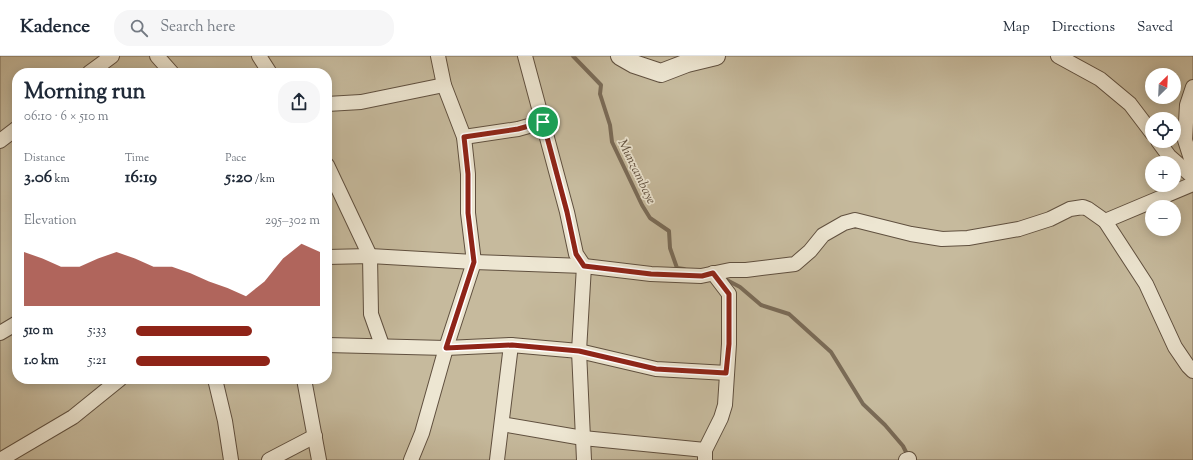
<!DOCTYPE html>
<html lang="en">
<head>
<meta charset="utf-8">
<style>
	:root { --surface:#fff; --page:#f6f6f7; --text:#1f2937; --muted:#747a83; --line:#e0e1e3; --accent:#8f2418 }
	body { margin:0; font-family:"Sorts Mill Goudy",serif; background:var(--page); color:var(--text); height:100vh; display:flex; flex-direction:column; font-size:15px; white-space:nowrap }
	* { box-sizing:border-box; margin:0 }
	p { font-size:13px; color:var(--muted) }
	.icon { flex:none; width:22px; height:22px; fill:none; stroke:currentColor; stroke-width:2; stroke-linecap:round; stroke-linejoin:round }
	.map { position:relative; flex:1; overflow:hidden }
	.details { position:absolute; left:12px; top:12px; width:320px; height:316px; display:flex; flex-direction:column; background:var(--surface); border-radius:16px; box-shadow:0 2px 10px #0003 }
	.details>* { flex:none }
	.needle { width:26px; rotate:24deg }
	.buttons { position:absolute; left:1145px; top:12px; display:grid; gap:8px }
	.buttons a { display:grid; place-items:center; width:36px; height:36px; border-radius:50%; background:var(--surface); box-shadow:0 2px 10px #0003; font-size:20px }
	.pin { position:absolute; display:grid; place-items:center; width:34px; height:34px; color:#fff; margin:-17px; border:2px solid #fff; border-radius:50%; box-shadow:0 1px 4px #0007 }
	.round { display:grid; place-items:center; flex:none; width:42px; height:42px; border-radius:16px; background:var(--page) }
	.overview { display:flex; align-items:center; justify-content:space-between; height:68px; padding:0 12px }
	h1 { font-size:22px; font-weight:800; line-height:30px }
	.stats { display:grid; grid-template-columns:repeat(3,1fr); gap:6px; height:68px; padding:4px 12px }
	.stats div { display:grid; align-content:center }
	.stats b { font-size:17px; font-weight:800 }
	.stats small { font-size:11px; font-weight:400 }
	.stats p { font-size:11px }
	.chart { height:112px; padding:8px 12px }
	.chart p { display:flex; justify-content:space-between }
	.chart svg { width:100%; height:72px; margin-top:4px; fill:var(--accent); opacity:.7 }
	ul { padding:0 12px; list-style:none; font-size:13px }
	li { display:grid; grid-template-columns:64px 48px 1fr; align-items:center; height:30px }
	li i { height:10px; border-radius:5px; background:var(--accent) }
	header { display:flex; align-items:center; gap:24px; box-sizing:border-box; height:56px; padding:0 20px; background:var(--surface); border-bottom:1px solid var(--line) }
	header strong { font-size:19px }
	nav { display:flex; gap:22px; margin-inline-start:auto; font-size:14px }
	.search { width:280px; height:36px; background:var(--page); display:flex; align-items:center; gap:10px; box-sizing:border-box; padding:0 14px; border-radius:16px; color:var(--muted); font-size:15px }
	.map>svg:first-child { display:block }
	.green { fill:#c6ba9d; stroke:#7d6e5a; fill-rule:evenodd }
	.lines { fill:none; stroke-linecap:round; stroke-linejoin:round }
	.stream { stroke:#7a6b57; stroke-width:4 }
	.minor-casing { stroke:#60503f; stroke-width:16 }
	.tertiary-casing { stroke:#60503f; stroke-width:20 }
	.minor { stroke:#ede6d2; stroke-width:14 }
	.tertiary { stroke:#ede6d2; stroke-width:18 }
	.route-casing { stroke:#fff; stroke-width:8 }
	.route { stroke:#8f2418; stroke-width:5 }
	.labels { text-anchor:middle; stroke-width:3.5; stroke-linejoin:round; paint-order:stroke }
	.water-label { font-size:13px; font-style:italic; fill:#5d4d3c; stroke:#ede6d2 }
</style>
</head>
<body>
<header>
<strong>Kadence</strong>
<div class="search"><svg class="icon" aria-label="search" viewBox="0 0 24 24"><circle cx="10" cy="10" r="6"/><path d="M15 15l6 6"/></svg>Search here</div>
<nav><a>Map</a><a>Directions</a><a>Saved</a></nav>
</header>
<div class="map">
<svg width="1193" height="404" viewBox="0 0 1193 404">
	<rect width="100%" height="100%" fill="#e4d9b9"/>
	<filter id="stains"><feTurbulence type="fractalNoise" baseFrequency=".005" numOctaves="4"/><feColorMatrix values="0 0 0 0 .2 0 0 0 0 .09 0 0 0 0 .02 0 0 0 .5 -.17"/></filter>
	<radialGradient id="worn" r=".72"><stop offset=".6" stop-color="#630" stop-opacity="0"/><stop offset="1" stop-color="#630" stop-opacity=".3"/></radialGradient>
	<!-- green -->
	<path class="green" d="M 0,0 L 1193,0 L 1193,404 L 0,404 ZM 17,17 L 327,17 L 327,323 L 17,323 ZM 1152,19 L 1174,19 L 1174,41 L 1152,41 ZM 1152,63 L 1174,63 L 1174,85 L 1152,85 ZM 1152,107 L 1174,107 L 1174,129 L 1152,129 ZM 1152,151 L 1174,151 L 1174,173 L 1152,173 Z"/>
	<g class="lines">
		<!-- stream -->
		<g class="stream">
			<path d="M 573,0 L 601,29 L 600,38 L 610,69 L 612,86 L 642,149 L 650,162 L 669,175 L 670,192 L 677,212 L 684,213"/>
			<path d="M 723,222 L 740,231 L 761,249 L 789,258 L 831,296 L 863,348 L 885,369 L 903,390 L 908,400"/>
		</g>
		<!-- minor casing -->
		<g class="minor-casing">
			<g id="minor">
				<path d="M 157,0 L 172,17"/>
				<path d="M 259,0 L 270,17"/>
				<path d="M 525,0 L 567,156 L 576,198 L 584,210 L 579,295 L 584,404"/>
				<path d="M 1058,0 L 1100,23 L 1130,48 L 1152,77"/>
				<path d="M 89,17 L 112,0"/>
				<path d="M 1193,31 L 1187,49 L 1185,84 L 1193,109"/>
				<path d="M 327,48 L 361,46 L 444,29"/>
				<path d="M 464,81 L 518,73 L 543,66"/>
				<path d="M 0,85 L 17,72"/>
				<path d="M 1158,85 L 1169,100 L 1193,121"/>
				<path d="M 327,109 L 370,200 L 371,258 L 382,289"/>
				<path d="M 1105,165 L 1193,128"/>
				<path d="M 327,201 L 370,200 L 474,206 L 584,210 L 651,218 L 701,220 L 730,214 L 746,214 L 795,208 L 810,195 L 823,179 L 844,167 L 855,164 L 911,178 L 942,183 L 968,182 L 1019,173 L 1050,163 L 1070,153 L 1083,151 L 1088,153 L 1105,165 L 1146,228 L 1175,291 L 1188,310 L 1193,315"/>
				<path d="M 0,277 L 17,267"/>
				<path d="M 327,289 L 446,292 L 511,289 L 579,295 L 656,313 L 727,317"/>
				<path d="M 215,323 L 225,365 L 231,404"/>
				<path d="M 304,323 L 319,404"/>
				<path d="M 502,368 L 583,382 L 705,394"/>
				<path d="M 0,404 L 73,361 L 120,323"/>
				<path d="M 269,404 L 315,380"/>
				<path d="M 411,404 L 422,377 L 446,292 L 474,206 L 468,157 L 468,118 L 464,81 L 444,29 L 438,0"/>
				<path d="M 497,404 L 511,289"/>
				<path d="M 705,404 L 705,394 L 721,362 L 725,349 L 729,288 L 729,238 L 713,217"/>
				<path d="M 906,404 L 909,403"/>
			</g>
		</g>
		<!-- tertiary casing -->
		<g class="tertiary-casing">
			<path id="tertiary" d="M 620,0 L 634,8 L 661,17 L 687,7 L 716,0"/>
		</g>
		<!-- minor -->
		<use href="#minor" class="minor"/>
		<!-- tertiary -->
		<use href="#tertiary" class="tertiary"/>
	</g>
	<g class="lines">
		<!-- route casing -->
		<g class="route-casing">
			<path id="route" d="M 543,66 L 567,156 L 576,198 L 584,210 L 651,218 L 702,220 L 713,217 L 729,238 L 729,288 L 726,317 L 656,313 L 579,295 L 512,289 L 446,292 L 474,206 L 468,157 L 468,118 L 464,81 L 518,73 Z"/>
		</g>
		<!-- route -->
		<use href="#route" class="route"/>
	</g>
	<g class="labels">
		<!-- water labels -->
		<g class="water-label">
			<text transform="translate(638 115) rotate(64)" y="5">Munzambaye</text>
		</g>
	</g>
	<rect width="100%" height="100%" filter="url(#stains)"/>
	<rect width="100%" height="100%" fill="url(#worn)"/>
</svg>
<div class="buttons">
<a><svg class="needle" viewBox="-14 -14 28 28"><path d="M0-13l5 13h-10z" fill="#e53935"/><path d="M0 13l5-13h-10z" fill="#747a83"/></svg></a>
<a><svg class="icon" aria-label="locate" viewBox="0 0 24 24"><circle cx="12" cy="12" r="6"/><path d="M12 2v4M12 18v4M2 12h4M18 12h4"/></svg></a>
<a>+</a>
<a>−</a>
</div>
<div class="pin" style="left:543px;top:66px;background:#1e9e55"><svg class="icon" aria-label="arrive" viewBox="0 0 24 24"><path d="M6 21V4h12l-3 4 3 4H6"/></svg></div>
<section class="details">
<div class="overview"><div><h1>Morning run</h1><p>06:10 · 6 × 510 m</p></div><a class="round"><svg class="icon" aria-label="share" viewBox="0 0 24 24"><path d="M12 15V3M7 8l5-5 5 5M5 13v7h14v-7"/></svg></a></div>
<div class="stats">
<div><p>Distance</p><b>3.06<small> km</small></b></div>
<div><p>Time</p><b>16:19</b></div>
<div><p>Pace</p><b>5:20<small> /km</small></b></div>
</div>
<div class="chart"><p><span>Elevation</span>295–302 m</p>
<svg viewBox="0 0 160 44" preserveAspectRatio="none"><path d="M0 44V11L10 15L20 20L30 20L40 15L50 11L60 15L70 20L80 20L90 24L100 29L110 33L120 38L130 29L140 15L150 6L160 11V44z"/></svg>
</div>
<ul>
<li><b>510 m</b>5:33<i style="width:63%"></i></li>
<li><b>1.0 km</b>5:21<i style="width:73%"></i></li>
</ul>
</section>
</div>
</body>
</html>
